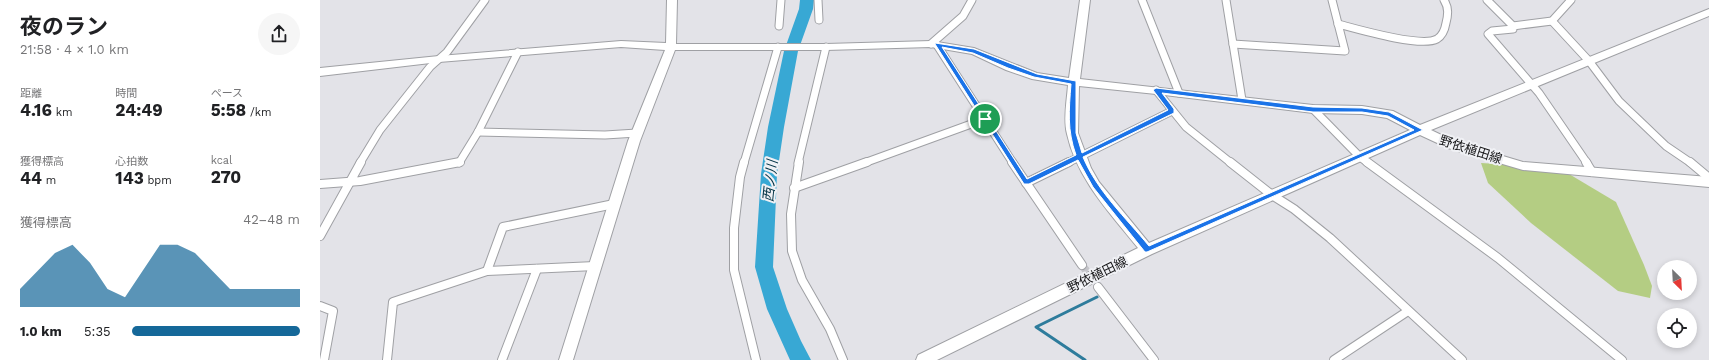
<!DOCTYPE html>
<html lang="ja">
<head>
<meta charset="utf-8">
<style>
	:root { --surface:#fff; --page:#f6f6f6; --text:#202124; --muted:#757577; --accent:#156899 }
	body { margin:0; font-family:"Work Sans","Noto Sans JP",sans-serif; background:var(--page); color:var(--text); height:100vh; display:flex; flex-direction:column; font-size:15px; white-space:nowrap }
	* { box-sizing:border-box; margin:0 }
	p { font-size:13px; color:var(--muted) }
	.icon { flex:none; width:22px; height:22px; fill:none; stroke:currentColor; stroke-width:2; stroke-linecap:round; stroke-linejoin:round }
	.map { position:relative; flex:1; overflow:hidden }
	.side { display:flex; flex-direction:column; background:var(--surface); width:320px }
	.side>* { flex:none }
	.needle { width:26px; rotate:156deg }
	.fabs { position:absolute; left:1337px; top:260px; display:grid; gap:8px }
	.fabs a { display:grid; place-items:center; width:40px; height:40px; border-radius:50%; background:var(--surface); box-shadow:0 2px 6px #0003; font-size:20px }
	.pin { position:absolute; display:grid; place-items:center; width:34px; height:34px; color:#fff; margin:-17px; border:2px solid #fff; border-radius:50%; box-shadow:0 1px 4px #0007 }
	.round { display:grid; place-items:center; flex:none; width:42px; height:42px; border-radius:21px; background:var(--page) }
	.headline { display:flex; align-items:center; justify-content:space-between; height:68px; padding:0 20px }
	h1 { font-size:22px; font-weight:700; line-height:30px }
	.stats { display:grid; grid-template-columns:repeat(3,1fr); gap:6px; height:68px; padding:4px 20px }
	.stats div { display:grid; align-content:center }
	.stats b { font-size:17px; font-weight:700 }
	.stats small { font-size:11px; font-weight:400 }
	.stats p { font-size:11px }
	.chart { height:112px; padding:8px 20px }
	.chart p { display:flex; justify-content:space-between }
	.chart svg { width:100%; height:72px; margin-top:4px; fill:var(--accent); opacity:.7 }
	ul { padding:0 20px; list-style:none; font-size:13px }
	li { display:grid; grid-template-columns:64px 48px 1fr; align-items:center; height:30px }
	li i { height:10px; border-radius:5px; background:var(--accent) }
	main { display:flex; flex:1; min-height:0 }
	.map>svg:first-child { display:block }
	.green { fill:#b4cd83 }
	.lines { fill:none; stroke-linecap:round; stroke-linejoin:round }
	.stream { stroke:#2e7c9c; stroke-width:3 }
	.river { fill:#38a8d4; fill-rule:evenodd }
	.street-tunnel { stroke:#c4c4c9; stroke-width:8; stroke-dasharray:8 4.5; stroke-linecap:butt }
	.street-far1-casing { stroke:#9fa0a4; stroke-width:9 }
	.street-casing { stroke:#9fa0a4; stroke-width:10 }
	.secondary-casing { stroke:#9fa0a4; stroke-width:2 }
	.street-far1 { stroke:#fff; stroke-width:7 }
	.street { stroke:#fff; stroke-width:8 }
	.secondary { fill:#fff; fill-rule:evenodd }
	.route { fill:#1a73e8; stroke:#fff; fill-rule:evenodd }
	.labels { text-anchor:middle; stroke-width:4; stroke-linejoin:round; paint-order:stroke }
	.street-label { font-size:13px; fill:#171719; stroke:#f0f1f5 }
	.water-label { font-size:14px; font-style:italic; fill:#003244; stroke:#f0f1f5 }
</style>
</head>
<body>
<main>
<section class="side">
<div class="headline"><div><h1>夜のラン</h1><p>21:58 · 4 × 1.0 km</p></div><a class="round"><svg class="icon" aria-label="share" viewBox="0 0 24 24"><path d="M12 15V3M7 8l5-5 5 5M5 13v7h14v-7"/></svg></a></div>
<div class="stats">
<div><p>距離</p><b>4.16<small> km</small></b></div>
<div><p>時間</p><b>24:49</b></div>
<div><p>ペース</p><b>5:58<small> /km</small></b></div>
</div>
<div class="stats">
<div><p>獲得標高</p><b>44<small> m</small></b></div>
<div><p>心拍数</p><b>143<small> bpm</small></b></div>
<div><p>kcal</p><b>270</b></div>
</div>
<div class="chart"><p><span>獲得標高</span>42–48 m</p>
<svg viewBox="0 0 160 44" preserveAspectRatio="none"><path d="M0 44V33L10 22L20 11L30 6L40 17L50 33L60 38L70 22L80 6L90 6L100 11L110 22L120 33L130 33L140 33L150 33L160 33V44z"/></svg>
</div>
<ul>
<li><b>1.0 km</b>5:35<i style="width:100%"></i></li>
</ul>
</section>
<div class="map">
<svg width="1389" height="360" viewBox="0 0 1389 360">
	<rect width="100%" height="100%" fill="#e3e3e8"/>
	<!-- green -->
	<path class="green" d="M 1161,163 L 1193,165 L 1249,174 L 1296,202 L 1324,265 L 1332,286 L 1330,298 L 1298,291 L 1211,223 L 1168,183 Z"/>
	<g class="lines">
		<!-- stream -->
		<path class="stream" d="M 765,360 L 716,327 L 777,297"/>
		<!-- river -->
		<path class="river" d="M 480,0 L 494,0 L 493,9 L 478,51 L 464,127 L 457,174 L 453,267 L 467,309 L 481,341 L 491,360 L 470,360 L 447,309 L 435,267 L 441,174 L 448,127 L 464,51 L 479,9 Z"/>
		<!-- street-tunnel -->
		<path class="street-tunnel" d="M 762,265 L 778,287"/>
		<!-- street-far1 casing -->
		<g class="street-far1-casing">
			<g id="street-far1">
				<path d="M 498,0 L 499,20"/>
				<path d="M 822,0 L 859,93"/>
				<path d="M 906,0 L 922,100"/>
				<path d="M 1167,0 L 1193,26"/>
				<path d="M 1251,0 L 1232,21 L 1193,26 L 1193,29 L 1172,31 L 1168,34 L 1219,93 L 1267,163"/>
				<path d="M 1232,21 L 1269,61 L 1299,101 L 1346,146 L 1371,163"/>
				<path d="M 1018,24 C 1037,29 1101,48 1117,39 C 1122,36 1125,29 1126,23 C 1128,15 1129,8 1124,0"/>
				<path d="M 459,26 L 461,0"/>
				<path d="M 611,44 L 643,16 L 652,0"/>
				<path d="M 913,44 L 1025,51 L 1012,0"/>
				<path d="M 617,45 L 693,163"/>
				<path d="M 836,90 L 866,127 L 911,163"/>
				<path d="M 993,109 L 1040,157 L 1048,163"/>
				<path d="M 158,132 L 285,135 L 317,133"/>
				<path d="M 40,163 L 60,130 L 110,67 L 127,52 L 165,0"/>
				<path d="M 139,163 L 158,132 L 198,52"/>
				<path d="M 424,163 L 458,47"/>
				<path d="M 478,163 L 506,47"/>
				<path d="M 544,163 L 665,119"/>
				<path d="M 747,163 L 852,111"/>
			</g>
		</g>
		<!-- street casing -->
		<g class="street-casing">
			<g id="street">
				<path d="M 424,162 L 420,177 L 414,228 L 414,270 L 436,360"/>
				<path d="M 479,162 L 471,214 L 472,251 L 482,280 L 510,329 L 523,360"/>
				<path d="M 692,162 L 762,265"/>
				<path d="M 910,162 L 952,195 L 974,209 L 1010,238 L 1142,360"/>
				<path d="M 1047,162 L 1178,258 L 1302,360"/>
				<path d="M 1266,162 L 1272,172"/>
				<path d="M 1370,162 L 1389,178"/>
				<path d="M 706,183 L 749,162"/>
				<path d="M 0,184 L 40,181 L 140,162"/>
				<path d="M 474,188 L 547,162"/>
				<path d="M 0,236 L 41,162"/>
				<path d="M 167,271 L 183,227 L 294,204"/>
				<path d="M 778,287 L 834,360"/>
				<path d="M 0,306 L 13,311 L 4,360"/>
				<path d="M 67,360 L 73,302 L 167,271 L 275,266"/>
				<path d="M 182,360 L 217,269"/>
				<path d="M 1014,360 L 1088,311"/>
			</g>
		</g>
		<!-- secondary casing -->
		<g class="secondary-casing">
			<path id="secondary" d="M 347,0 L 357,0 L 356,44 L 506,44 L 611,41 L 654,48 L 717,73 L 749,78 L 760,0 L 770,0 L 760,79 L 993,105 L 1042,106 L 1073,111 L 1100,125 L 1389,9 L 1389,16 L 1111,130 L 1136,142 L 1203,162 L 1389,177 L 1389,187 L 1203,170 L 1128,148 L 1100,135 L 832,254 L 617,360 L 596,360 L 598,355 L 818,248 C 790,213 757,179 747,134 C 743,119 747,100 748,85 L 712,79 L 686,70 L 652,54 L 611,47 L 506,50 L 355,50 L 320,141 L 253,360 L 239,360 L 308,141 L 345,50 L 301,47 L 119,62 L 0,76 L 0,68 L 119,56 L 301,41 L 346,43 ZM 759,86 L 836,94 L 993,113 L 1042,114 L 1067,118 L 1090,130 L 829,243 L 779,182 L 771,168 L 758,133 Z"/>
		</g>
		<!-- street-far1 -->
		<use href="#street-far1" class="street-far1"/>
		<!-- street -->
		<use href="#street" class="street"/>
		<!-- secondary -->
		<use href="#secondary" class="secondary"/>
	</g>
	<!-- route -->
	<path class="route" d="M 615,43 L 654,49 L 717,74 L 756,81 L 756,133 L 762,153 L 848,110 L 833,90 L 836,88 L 993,107 L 1042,108 L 1069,112 L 1103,130 L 827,252 L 825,252 L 773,187 L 758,160 L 709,184 L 704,184 L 615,44 ZM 622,47 L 653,53 L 688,68 L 714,77 L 751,84 C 749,110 747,130 756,155 L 707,179 ZM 842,93 L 993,112 L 1042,112 L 1068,116 L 1094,130 L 829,246 C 806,218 777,191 763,157 L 854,113 L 854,109 Z"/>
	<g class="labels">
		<!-- street labels -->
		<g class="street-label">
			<text transform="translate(1151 149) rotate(18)" y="5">野依植田線</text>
			<text transform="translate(777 274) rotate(-26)" y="5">野依植田線</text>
		</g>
		<!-- water labels -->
		<g class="water-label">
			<text transform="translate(450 181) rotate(-84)" y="5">西ノ川</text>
		</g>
	</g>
</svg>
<div class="fabs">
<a><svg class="needle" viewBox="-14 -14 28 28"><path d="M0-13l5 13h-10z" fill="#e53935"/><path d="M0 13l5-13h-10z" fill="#757577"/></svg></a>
<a><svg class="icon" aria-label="locate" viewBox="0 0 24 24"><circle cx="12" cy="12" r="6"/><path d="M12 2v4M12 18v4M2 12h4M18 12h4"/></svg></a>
</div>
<div class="pin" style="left:665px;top:119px;background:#1e9e55"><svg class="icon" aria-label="arrive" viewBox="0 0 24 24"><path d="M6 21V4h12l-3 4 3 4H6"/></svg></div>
</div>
</main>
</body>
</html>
